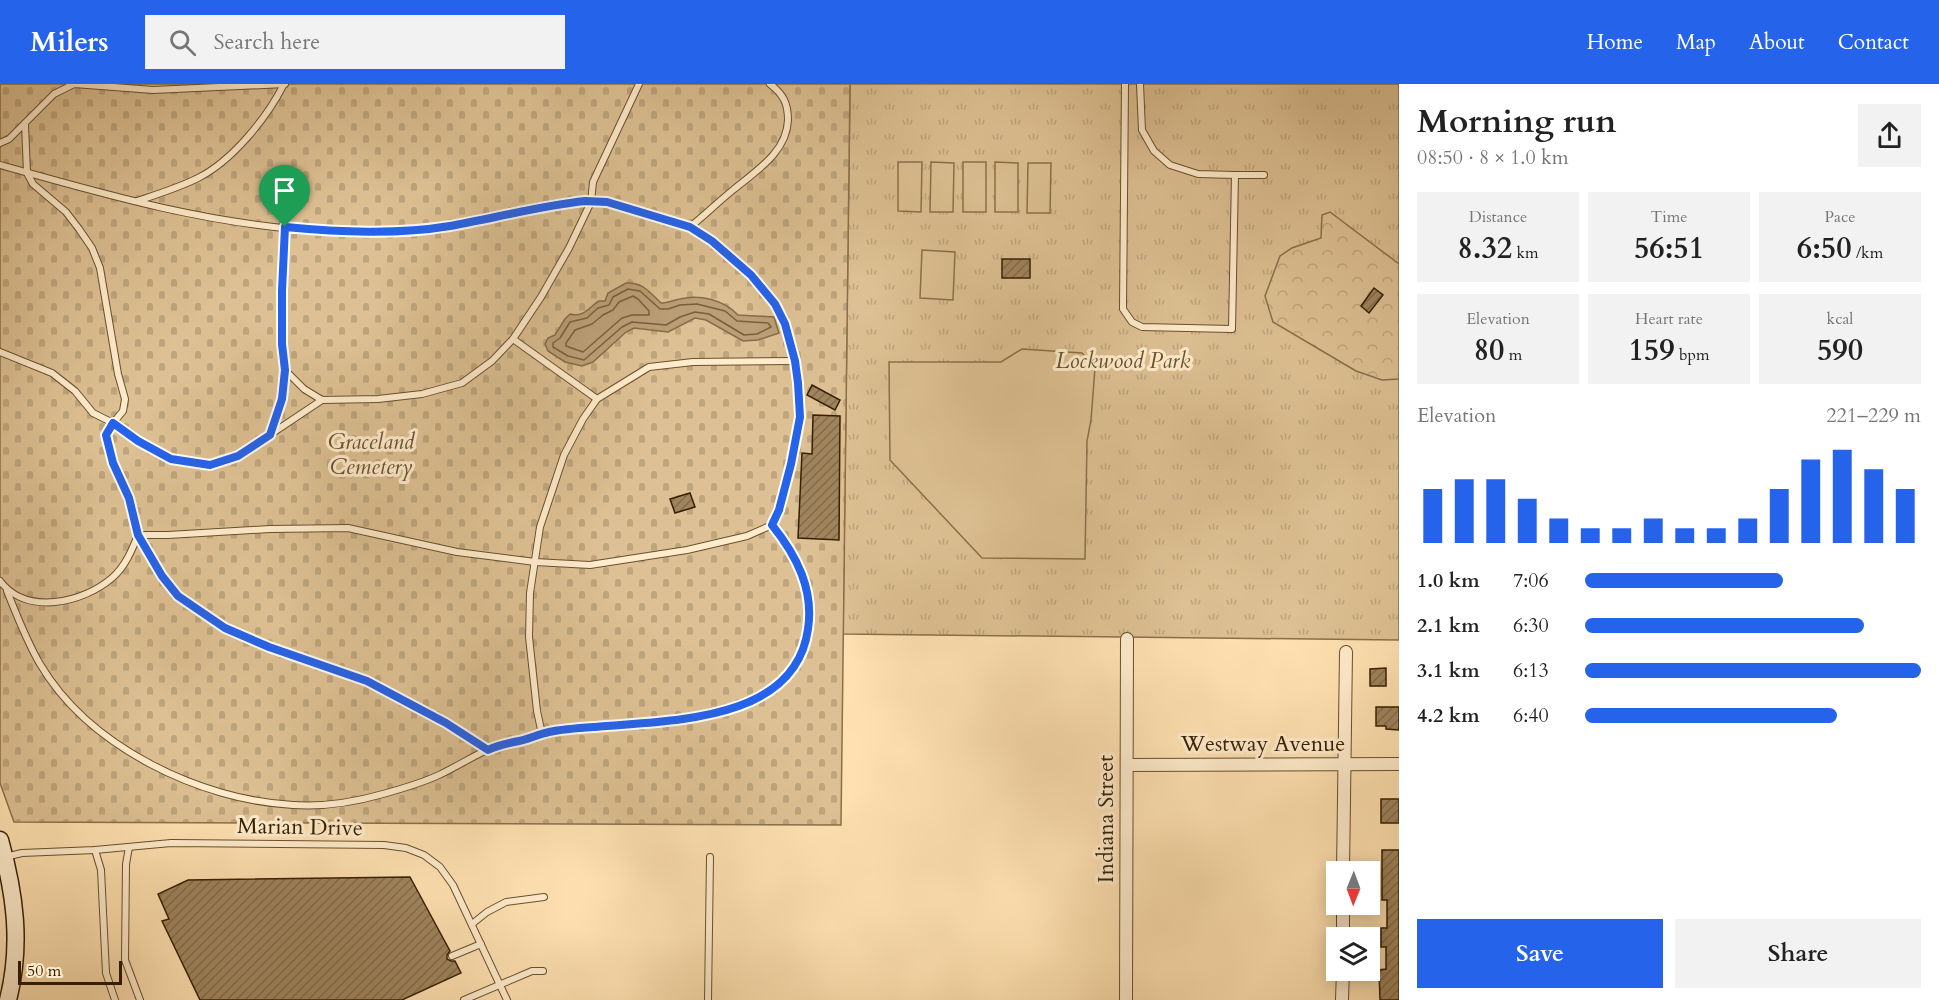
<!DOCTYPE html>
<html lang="en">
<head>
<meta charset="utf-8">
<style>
	:root { --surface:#fff; --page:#f2f2f2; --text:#222; --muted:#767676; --accent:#2563eb }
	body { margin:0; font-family:Cardo,serif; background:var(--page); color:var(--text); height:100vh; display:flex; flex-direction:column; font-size:22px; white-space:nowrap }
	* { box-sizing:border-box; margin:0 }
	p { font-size:20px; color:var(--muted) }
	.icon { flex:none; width:33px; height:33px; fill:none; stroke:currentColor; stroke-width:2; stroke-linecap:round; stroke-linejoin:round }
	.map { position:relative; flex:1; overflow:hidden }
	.panel { display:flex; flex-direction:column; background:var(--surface); width:540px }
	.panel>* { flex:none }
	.needle { width:39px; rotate:181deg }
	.buttons { position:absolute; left:1326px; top:777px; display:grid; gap:12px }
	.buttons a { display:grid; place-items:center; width:54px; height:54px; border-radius:0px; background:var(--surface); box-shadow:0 3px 15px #0003; font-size:30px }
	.scale { position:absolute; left:18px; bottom:15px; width:104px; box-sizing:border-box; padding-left:6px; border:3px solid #362002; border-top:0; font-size:16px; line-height:21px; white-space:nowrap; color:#362002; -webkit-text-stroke:4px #ffeccc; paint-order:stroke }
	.pin { position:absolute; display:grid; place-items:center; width:51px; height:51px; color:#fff; margin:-62px -26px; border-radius:50% 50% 50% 0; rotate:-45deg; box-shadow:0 0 6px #0007 }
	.pin .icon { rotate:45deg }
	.round { display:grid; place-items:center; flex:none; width:63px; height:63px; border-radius:0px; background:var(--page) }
	.head { display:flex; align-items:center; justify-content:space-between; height:102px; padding:0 18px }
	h1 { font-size:33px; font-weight:700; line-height:45px }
	.stats { display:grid; grid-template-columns:repeat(3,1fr); gap:9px; height:102px; padding:6px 18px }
	.stats div { display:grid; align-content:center; border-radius:0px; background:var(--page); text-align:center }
	.stats b { font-size:30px; font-weight:700 }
	.stats small { font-size:16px; font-weight:400 }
	.stats p { font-size:16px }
	.chart { height:168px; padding:12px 18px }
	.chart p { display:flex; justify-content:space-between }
	.chart svg { width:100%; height:108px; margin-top:6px; stroke:var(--accent); stroke-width:6 }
	.primary-button { display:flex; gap:12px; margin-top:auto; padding:12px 18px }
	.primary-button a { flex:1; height:69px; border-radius:0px; background:var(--accent); color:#fff; font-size:24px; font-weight:700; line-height:69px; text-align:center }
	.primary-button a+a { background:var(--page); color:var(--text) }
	ul { padding:0 18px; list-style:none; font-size:20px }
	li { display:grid; grid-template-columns:96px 72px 1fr; align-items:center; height:45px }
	li i { height:15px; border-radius:8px; background:var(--accent) }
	header { display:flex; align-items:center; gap:36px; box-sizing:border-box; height:84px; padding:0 30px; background:var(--accent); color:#fff }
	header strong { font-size:28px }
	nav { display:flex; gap:33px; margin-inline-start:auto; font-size:21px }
	.search { width:420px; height:54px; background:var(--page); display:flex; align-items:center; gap:15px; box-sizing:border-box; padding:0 21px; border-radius:0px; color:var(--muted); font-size:22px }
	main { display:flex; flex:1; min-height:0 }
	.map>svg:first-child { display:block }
	.grass { fill:url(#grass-tufts); stroke:#8a704a; stroke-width:1.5 }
	.forest { fill:url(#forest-crowns); stroke:#8a704a; stroke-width:1.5 }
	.cemetery { fill:url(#cemetery-stones); stroke:#8a704a; stroke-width:1.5 }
	.pitch { fill:#ddc093; stroke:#8a704a; stroke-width:1.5 }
	.water { fill:#bb9f76; stroke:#866c48; stroke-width:1.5 }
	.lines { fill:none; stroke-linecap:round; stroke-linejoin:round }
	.shore { stroke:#78603c; stroke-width:1.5 }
	.building { fill:url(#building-hatch); stroke:#362002; stroke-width:1.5 }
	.lane-casing { stroke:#68502e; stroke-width:8 }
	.street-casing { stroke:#68502e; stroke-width:14 }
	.secondary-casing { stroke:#362002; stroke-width:19 }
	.lane { stroke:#ffeccc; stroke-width:6 }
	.street { stroke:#ffeccc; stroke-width:12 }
	.secondary { stroke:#ffeccc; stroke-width:16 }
	.route-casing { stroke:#fff; stroke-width:12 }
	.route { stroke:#2563eb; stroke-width:8 }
	.labels { text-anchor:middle; stroke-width:6; stroke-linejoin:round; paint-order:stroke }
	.park-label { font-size:22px; font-style:italic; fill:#68502e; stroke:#ffeccc }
	.street-label { font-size:22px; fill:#362002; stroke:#ffeccc }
</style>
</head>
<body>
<header>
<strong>Milers</strong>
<div class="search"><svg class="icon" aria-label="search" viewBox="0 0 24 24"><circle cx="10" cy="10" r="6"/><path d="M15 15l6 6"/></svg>Search here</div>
<nav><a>Home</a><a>Map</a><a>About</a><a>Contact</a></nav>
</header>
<main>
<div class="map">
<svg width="1399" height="916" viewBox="0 0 1399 916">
	<defs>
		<pattern id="grass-tufts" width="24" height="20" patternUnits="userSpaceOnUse" patternTransform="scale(1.5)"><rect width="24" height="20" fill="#ddc093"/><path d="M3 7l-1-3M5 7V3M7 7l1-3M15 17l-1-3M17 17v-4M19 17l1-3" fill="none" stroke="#bea57d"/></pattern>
		<pattern id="forest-crowns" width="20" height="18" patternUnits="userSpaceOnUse" patternTransform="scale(1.5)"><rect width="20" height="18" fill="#ddc093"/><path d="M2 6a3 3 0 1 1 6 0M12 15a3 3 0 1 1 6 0" fill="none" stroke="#bea57d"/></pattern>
		<pattern id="cemetery-stones" width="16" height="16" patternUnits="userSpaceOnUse" patternTransform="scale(1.5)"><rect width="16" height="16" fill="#ddc093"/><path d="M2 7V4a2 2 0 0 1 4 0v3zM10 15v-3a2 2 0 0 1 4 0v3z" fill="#bea57d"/></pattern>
		<pattern id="building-hatch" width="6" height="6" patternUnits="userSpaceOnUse" patternTransform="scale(1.5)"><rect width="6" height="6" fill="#9f845d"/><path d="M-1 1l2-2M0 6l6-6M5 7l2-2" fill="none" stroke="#826c4b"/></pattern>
	</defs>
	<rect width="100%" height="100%" fill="#ffe1b1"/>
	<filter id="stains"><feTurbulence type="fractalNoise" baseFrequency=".00333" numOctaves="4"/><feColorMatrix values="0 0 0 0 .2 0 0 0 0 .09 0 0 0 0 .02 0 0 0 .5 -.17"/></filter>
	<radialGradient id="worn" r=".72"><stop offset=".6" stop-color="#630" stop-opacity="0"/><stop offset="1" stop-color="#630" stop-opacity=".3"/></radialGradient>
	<!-- grass -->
	<path class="grass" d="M 850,0 L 1399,0 L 1399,556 L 843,550 Z"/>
	<!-- forest -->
	<path class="forest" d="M 1330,128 L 1399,180 L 1399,295 L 1382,296 L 1356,287 L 1273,238 L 1265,212 L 1280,172 L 1292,164 L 1321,154 L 1322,131 Z"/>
	<!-- cemetery -->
	<path class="cemetery" d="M 0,0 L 850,0 L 841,741 L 14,738 L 0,699 Z"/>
	<!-- pitch -->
	<g class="pitch">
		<path d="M 898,78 L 922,78 L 921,128 L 898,127 Z"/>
		<path d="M 931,78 L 954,79 L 953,128 L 930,128 Z"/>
		<rect x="963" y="78" width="23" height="50"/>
		<path d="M 995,78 L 1018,79 L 1018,128 L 995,128 Z"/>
		<path d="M 1028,79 L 1051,79 L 1050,129 L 1027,129 Z"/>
		<path d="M 922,166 L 955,168 L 953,216 L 920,214 Z"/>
		<path d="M 1022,265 L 1082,269 L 1095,284 L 1091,336 L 1087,357 L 1085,475 L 982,474 L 890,376 L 889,278 L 1001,278 Z"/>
	</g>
	<!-- water -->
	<path class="water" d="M 626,199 C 643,198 649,208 661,219 C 668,219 673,216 680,215 C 700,210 724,216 738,231 L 774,233 L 779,249 L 758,256 L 743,257 L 706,236 L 695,234 L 668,248 L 634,244 L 626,248 L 593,278 L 582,282 L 565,278 L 548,267 L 545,260 L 548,254 L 555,251 L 565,235 L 570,230 C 584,234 589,223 599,217 L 605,217 L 608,209 Z"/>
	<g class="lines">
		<!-- shore -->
		<g class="shore">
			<path d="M 628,205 L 640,207 L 660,225 L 668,225 L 680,221 L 697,220 L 725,227 L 737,237 L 768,239 L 771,243 L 757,250 L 744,251 L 709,230 L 695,228 L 680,233 L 666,241 L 632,238 L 622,243 L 584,276 L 568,272 L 553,263 L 553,259 L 560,254 L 570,238 L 587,234 L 598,224 L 609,221 L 613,213 Z"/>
			<path d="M 633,212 L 638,215 L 649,227 L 649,231 L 632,231 L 622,234 L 583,268 L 566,262 L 566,259 L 575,246 L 592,240 L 603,231 L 613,226 L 619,218 Z"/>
		</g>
	</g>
	<!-- building -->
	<g class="building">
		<rect x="1002" y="175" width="28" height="19"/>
		<path d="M 1374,204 L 1383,211 L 1369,229 L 1361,222 Z"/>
		<path d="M 812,301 L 840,316 L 835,326 L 807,311 Z"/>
		<path d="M 813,331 L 840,332 L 839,456 L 798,454 L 802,369 L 812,370 Z"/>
		<path d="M 690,409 L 695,423 L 675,429 L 670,415 Z"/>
		<path d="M 1386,584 L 1386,602 L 1370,602 L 1370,585 Z"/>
		<path d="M 1376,623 L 1399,623 L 1399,646 L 1386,645 L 1386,642 L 1376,642 Z"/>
		<rect x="1381" y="715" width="18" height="24"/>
		<path d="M 1382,766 L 1399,766 L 1399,916 L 1380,916 L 1379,886 L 1386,885 L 1386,863 L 1381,863 L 1381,844 L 1387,844 L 1387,816 L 1382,816 Z"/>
		<path d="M 410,793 L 450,867 L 447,871 L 447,875 L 451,877 L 455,877 L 461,889 L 402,916 L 200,916 L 162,837 L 169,835 L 158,810 L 188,796 Z"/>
	</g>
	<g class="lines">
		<!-- lane casing -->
		<g class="lane-casing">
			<g id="lane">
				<path d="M 1125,0 L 1123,225 L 1132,238 L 1142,243 L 1232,245 L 1235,91 L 1198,90 L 1170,81 L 1154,67 L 1142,46 L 1140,0"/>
				<path d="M 25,40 L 27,89 L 33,100 L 66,128 L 79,145 L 92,164 L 100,184 L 118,290 L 125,315 L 123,327 L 113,339 L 107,351 L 113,379 L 129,414 L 138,451 L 162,492 L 178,512 L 225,544 L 269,563 L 367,597 L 446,639 L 488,666"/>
				<path d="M 0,59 L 9,55 L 54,10 L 74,0 L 153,6 L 285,0"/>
				<path d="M 0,81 C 106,111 214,142 324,147 C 365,148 410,149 451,142 C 495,134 563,111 606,118 C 618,120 630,126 641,130 C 657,134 677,136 692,144 C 706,151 718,162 730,172 C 747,187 764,203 776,222 C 812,282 801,381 772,441 L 747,452 L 687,466 L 590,481 L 535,478 L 457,468 L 348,444 L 270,445 L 168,451 L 138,451 C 132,466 125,483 112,494 C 83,519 26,532 0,497"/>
				<path d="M 1235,91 L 1264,91"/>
				<path d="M 137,117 C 158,110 178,104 198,94 C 232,77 267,34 284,0"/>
				<path d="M 285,143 L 282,207 L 282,260 L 285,286 L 304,305 L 322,316 L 378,315 L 422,310 L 462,299 L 492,277 L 513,255"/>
				<path d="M 690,143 C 705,131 718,118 733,106 C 756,87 787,68 788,36 C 788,19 783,10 770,0"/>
				<path d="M 0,268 L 52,289 L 75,307 L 93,329 L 113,339 L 138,358 L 171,375 L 210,381 L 238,372 L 322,316"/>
				<path d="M 597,315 L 513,255 L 541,213 L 569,164 L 591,118 L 593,98 L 639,0"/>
				<path d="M 270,351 L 282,315 L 285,286"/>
				<path d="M 7,507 C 17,532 27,558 40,580 C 89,663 200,716 293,721 C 323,723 355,718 383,710 C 401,705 422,699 439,691 C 458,682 476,670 496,662 C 504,659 514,659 522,656 C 529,654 536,652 542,650 C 615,630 740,654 790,587 C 799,576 806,563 808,549 C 813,507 798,473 772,441"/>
				<path d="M 542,650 L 537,627 L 529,553 L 530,509 L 540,443 L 564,371 L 583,335 L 597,315 L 649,283 L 693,278 L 795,277"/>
				<path d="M 129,763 L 126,780 L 125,876 L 140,916"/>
				<path d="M 95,766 L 101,786 L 106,889 L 115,916"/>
				<path d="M 5,773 L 22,769 L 95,766 L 171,759 L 384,761 L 406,764 L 424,771 L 440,783 L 453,801 L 507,916"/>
				<path d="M 472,840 L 487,828 L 506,818 L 544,813"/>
				<path d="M 452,872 L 481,860"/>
				<path d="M 464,916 L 532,887 L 543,887"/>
				<path d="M 708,916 L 710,773"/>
			</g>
		</g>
		<!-- street casing -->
		<g class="street-casing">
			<g id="street">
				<path d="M 1127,681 L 1399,680"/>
				<path d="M 1343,788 L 1346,568"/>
				<path d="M 1343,854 L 1343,820"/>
				<path d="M 1126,916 L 1127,555"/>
				<path d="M 1342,916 L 1343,886"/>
			</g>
		</g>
		<!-- secondary casing -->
		<g class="secondary-casing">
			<path id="secondary" d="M 0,756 C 15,810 22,861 8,916"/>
		</g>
		<!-- lane -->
		<use href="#lane" class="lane"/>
		<!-- street -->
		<use href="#street" class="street"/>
		<!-- secondary -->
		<use href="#secondary" class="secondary"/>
	</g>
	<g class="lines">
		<!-- route casing -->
		<g class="route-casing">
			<path id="route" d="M 585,117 L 607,118 L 690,143 L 712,157 L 751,191 L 775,220 L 785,240 L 795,277 L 798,299 L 800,333 L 791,380 L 779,426 L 772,441 C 797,472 814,506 808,545 C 795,640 666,636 595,643 C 580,644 564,645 549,648 C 539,650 529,655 519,657 C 508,659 498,661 488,666 L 446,639 L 367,597 L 269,563 L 225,544 L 178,512 L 162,492 L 138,451 L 129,414 L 113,379 L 106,351 L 113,339 L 138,357 L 171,375 L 210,381 L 238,372 L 270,351 L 282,315 L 285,286 L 282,260 L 282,207 L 285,143 C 339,148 396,151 450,142 C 495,134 539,122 585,117 Z"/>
		</g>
		<!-- route -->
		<use href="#route" class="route"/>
	</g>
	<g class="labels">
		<!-- park labels -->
		<g class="park-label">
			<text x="1123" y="284">Lockwood Park</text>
			<text x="371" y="365">Graceland<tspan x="371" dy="25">Cemetery</tspan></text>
		</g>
		<!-- street labels -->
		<g class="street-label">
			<text x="1263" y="667">Westway Avenue</text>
			<text transform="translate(1105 735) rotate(-90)" y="8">Indiana Street</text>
			<text transform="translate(300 742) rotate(1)" y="8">Marian Drive</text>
		</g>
	</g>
	<rect width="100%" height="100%" filter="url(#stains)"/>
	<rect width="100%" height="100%" fill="url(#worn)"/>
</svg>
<div class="buttons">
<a><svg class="needle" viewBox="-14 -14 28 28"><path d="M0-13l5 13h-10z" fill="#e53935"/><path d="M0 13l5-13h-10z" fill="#767676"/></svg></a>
<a><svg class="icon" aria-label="layers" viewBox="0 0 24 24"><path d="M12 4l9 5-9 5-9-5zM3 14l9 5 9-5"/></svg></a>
</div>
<div class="scale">50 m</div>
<div class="pin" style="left:285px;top:143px;background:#1e9e55"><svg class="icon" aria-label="arrive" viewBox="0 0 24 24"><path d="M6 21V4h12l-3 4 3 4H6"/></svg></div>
</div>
<section class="panel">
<div class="head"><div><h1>Morning run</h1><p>08:50 · 8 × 1.0 km</p></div><a class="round"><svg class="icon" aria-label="share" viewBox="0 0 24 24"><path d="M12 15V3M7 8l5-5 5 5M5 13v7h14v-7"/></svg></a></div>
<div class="stats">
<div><p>Distance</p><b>8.32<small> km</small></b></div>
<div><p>Time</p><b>56:51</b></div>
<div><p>Pace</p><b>6:50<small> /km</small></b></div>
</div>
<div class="stats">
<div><p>Elevation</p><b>80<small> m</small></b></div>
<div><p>Heart rate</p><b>159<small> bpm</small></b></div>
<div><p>kcal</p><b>590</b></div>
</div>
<div class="chart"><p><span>Elevation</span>221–229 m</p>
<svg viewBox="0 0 160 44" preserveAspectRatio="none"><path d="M5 44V22M15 44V18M25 44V18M35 44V26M45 44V34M55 44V38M65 44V38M75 44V34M85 44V38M95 44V38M105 44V34M115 44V22M125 44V10M135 44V6M145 44V14M155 44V22"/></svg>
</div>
<ul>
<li><b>1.0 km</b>7:06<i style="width:59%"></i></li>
<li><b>2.1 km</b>6:30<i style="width:83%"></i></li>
<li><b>3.1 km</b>6:13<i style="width:100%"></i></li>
<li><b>4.2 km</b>6:40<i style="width:75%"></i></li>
</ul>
<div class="primary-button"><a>Save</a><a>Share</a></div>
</section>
</main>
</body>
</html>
